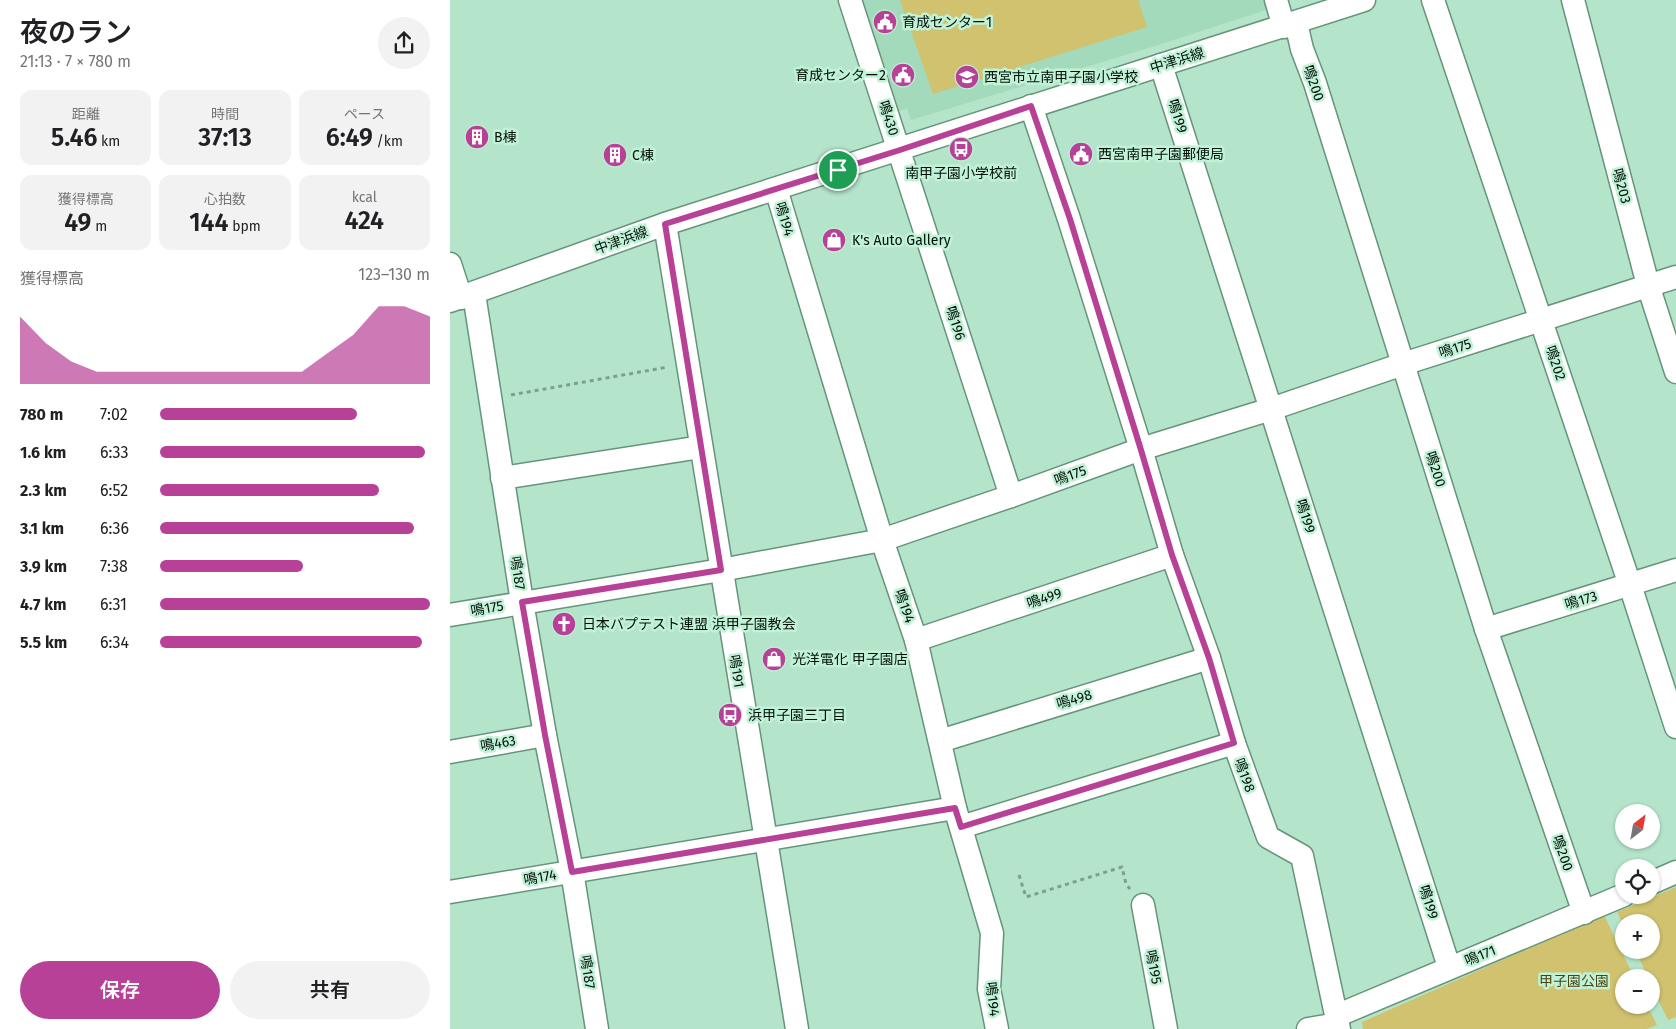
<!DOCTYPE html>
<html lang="ja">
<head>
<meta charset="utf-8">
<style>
	:root { --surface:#fff; --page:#f2f2f2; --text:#202124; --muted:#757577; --accent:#b74197 }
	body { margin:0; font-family:"Fira Sans","Noto Sans JP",sans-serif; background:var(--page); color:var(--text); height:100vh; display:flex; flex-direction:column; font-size:19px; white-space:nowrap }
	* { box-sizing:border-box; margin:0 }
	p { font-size:16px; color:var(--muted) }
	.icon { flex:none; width:28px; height:28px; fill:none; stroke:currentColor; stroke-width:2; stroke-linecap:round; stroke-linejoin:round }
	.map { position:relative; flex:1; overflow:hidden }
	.details { display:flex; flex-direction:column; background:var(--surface); width:450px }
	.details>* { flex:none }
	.needle { width:32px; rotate:31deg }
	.controls { position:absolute; left:1165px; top:804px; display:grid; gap:10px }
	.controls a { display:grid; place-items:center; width:45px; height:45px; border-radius:50%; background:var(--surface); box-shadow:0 1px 4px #0004; font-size:25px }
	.pin { position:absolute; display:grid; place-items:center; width:42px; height:42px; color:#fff; margin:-21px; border:2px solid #fff; border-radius:50%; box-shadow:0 1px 5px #0007 }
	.round { display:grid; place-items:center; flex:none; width:52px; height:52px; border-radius:26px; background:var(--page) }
	.overview { display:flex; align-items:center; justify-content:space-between; height:85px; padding:0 20px }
	h1 { font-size:28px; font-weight:600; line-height:38px }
	.stats { display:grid; grid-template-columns:repeat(3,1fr); gap:8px; height:85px; padding:5px 20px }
	.stats div { display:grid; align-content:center; border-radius:12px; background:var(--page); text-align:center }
	.stats b { font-size:25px; font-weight:600 }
	.stats small { font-size:14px; font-weight:400 }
	.stats p { font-size:14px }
	.chart { height:140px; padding:10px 20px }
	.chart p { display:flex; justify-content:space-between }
	.chart svg { width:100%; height:90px; margin-top:5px; fill:var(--accent); opacity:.7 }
	.cta { display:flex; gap:10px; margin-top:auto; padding:10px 20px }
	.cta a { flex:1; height:58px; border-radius:30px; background:var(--accent); color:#fff; font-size:20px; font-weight:600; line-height:58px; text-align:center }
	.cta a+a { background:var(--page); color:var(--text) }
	ul { padding:0 20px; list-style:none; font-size:16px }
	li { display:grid; grid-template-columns:80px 60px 1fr; align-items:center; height:38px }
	li i { height:12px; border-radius:6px; background:var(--accent) }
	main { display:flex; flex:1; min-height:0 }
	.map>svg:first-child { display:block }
	.built { fill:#a2dabb }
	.green { fill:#d0c26f }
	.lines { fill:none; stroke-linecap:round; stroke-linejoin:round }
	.minor-casing { stroke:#66947b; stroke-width:25 }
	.path { stroke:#7ba18c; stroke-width:3; stroke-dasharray:4 4; stroke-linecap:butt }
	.minor { stroke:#fff; stroke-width:22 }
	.route-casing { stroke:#fff; stroke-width:10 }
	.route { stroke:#b74197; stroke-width:6 }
	.labels { text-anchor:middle; stroke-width:5; stroke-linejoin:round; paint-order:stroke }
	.poi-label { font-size:14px; fill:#010f07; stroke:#c1f2d7; text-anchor:start }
	.street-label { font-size:14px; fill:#010f07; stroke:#c1f2d7 }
	.park-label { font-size:14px; fill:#4b4414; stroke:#c1f2d7 }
</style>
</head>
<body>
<main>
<section class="details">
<div class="overview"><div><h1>夜のラン</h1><p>21:13 · 7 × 780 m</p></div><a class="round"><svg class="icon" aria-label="share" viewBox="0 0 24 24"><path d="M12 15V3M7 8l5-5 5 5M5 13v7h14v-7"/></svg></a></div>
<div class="stats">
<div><p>距離</p><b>5.46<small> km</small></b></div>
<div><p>時間</p><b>37:13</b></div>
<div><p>ペース</p><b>6:49<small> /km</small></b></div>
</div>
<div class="stats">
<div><p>獲得標高</p><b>49<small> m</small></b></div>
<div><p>心拍数</p><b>144<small> bpm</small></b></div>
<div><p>kcal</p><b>424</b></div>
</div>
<div class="chart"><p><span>獲得標高</span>123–130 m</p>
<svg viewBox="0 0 160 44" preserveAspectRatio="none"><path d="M0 44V11L10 24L20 33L30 38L40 38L50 38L60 38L70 38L80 38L90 38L100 38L110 38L120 29L130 20L140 6L150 6L160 11V44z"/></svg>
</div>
<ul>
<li><b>780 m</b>7:02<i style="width:73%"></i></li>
<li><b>1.6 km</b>6:33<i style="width:98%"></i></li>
<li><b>2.3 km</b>6:52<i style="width:81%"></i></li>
<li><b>3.1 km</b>6:36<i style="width:94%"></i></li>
<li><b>3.9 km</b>7:38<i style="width:53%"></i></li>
<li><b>4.7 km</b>6:31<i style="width:100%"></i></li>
<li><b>5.5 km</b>6:34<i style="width:97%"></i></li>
</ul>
<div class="cta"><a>保存</a><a>共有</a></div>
</section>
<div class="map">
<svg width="1226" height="1029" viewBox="0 0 1226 1029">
	<rect width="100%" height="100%" fill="#b4e5ca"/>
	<!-- built -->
	<path class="built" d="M 406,0 L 816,0 L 819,9 L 705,46 L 461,120 L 457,109 L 442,112 Z"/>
	<!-- green -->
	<g class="green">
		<path d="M 450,0 L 688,0 L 697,27 L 483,94 Z"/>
		<path d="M 1226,887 L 1226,1017 L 1218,1020 L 1201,985 L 1201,978 L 1198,977 L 1185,950 L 1201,950 L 1201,922 L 1174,922 L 1174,926 L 1167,912 Z"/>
		<path d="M 1154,915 L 1184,977 L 1174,978 L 1174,1005 L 1197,1005 L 1207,1025 L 1197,1029 L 913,1029 L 912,1022 Z"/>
	</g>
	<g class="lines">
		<!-- minor casing -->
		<g class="minor-casing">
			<g id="minor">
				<path d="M 400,0 L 561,496"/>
				<path d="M 826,0 L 834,27"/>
				<path d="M 983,0 L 1180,585 L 1226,727"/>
				<path d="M 1123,0 L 1198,285 L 1226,372"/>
				<path d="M 846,23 L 852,49 L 865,83 L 1036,629 L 1134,913"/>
				<path d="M 711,65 L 999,967"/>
				<path d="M 581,106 L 619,219 L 691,449 L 722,555 L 759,658 L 784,743 L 818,837 L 852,856 L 889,1029"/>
				<path d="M 326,189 L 432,540 L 466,640 L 505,808 L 542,933 L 539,989 L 547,1029"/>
				<path d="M 215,224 L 347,1029"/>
				<path d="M 0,264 L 11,298"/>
				<path d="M 24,294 L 72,602 L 95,735 L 122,871 L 147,1029"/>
				<path d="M 0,301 L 215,224 L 914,0"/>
				<path d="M 52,478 L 251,447"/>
				<path d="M 0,615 L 271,570 L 432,540 L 561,496 L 691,449 L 821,409 L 953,364 L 1226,277"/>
				<path d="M 1036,629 L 1226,570"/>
				<path d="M 466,640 L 722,555"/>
				<path d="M 490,741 L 759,658"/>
				<path d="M 0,752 L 95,735"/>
				<path d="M 511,827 L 784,743"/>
				<path d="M 1201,883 L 1226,872"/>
				<path d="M 0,892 L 505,808"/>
				<path d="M 693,905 L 716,1029"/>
				<path d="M 886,1016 L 1174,895"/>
				<path d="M 858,1029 L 888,1024"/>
			</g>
		</g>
		<!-- path -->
		<g class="path">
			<path d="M 61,395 L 218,367"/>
			<path d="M 569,875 L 576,897 L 672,867 L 676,884 L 680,889"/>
		</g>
		<!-- minor -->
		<use href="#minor" class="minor"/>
	</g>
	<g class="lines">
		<!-- route casing -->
		<g class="route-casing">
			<path id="route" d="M 581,106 L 620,219 L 691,450 L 722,555 L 759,658 L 784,743 L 511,827 L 505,808 L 122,872 L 95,735 L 72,602 L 271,570 L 215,224 L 450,150 Z"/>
		</g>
		<!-- route -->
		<use href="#route" class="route"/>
	</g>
	<!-- icons -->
	<defs>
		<g id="civic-disc" transform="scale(1.25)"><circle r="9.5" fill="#b74197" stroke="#c1f2d7"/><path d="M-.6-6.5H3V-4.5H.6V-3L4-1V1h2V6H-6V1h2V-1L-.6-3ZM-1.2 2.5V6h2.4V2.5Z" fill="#fff"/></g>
		<g id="school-disc" transform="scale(1.25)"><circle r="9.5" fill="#b74197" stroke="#c1f2d7"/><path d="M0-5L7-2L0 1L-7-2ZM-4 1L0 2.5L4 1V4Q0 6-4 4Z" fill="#fff"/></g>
		<g id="building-disc" transform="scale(1.25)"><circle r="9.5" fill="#b74197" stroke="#c1f2d7"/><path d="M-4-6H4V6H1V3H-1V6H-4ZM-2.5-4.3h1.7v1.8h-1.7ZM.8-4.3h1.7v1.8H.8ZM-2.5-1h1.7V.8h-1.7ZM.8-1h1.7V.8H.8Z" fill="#fff"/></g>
		<g id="bus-disc" transform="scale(1.25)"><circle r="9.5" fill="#b74197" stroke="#c1f2d7"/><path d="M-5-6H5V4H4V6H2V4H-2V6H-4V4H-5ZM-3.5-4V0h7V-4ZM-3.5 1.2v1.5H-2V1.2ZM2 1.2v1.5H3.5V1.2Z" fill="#fff"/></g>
		<g id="shop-disc" transform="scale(1.25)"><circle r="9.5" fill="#b74197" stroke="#c1f2d7"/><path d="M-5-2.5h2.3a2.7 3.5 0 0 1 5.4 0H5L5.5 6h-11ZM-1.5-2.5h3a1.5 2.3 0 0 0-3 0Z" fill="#fff"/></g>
		<g id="church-disc" transform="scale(1.25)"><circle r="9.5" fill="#b74197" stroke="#c1f2d7"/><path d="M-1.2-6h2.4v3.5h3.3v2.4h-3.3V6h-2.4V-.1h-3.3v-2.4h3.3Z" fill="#fff"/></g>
	</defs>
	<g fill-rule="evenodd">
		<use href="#civic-disc" x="435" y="22"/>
		<use href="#civic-disc" x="453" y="75"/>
		<use href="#school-disc" x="517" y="77"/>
		<use href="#building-disc" x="27" y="137"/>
		<use href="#bus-disc" x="511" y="149"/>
		<use href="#civic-disc" x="631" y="154"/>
		<use href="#building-disc" x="165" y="155"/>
		<use href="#shop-disc" x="384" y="240"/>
		<use href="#church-disc" x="114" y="624"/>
		<use href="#shop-disc" x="324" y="659"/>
		<use href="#bus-disc" x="280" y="715"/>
	</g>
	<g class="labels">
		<!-- poi labels -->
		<g class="poi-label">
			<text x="452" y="27">育成センター1</text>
			<text x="436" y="80" text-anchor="end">育成センター2</text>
			<text x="534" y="82">西宮市立南甲子園小学校</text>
			<text x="44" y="142">B棟</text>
			<text x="648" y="159">西宮南甲子園郵便局</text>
			<text x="182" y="160">C棟</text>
			<text x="511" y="178" text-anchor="middle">南甲子園小学校前</text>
			<text x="402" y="245">K's Auto Gallery</text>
			<text x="132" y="629">日本バプテスト連盟 浜甲子園教会</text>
			<text x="342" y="664">光洋電化 甲子園店</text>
			<text x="298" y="720">浜甲子園三丁目</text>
		</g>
		<!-- street labels -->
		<g class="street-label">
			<text transform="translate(727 60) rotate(-17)" y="5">中津浜線</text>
			<text transform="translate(864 83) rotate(71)" y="5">鳴200</text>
			<text transform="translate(728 116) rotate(72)" y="5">鳴199</text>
			<text transform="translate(439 118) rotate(72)" y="5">鳴430</text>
			<text transform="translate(1172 186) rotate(75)" y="5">鳴203</text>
			<text transform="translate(335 219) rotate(73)" y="5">鳴194</text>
			<text transform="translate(171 240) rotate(-20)" y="5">中津浜線</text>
			<text transform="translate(506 323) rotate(72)" y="5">鳴196</text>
			<text transform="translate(1005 348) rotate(-18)" y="5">鳴175</text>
			<text transform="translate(1106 363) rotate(71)" y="5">鳴202</text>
			<text transform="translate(986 469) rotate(72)" y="5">鳴200</text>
			<text transform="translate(620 475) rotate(-20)" y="5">鳴175</text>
			<text transform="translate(856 516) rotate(72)" y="5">鳴199</text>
			<text transform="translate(68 573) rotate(81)" y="5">鳴187</text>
			<text transform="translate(594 598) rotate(-19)" y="5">鳴499</text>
			<text transform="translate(1131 600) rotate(-17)" y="5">鳴173</text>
			<text transform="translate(455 606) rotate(71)" y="5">鳴194</text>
			<text transform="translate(37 608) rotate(-10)" y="5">鳴175</text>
			<text transform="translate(287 671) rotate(81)" y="5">鳴191</text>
			<text transform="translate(624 699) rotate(-17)" y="5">鳴498</text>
			<text transform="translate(48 743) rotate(-10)" y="5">鳴463</text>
			<text transform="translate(795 775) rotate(70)" y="5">鳴198</text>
			<text transform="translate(1113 853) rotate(71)" y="5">鳴200</text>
			<text transform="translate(90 877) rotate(-10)" y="5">鳴174</text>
			<text transform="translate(979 902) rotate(72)" y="5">鳴199</text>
			<text transform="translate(1030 955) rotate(-22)" y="5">鳴171</text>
			<text transform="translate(704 967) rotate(79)" y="5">鳴195</text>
			<text transform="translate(138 972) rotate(81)" y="5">鳴187</text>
			<text transform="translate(543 999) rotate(83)" y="5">鳴194</text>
		</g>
		<!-- park labels -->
		<g class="park-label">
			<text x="1124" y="986">甲子園公園</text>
		</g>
	</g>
</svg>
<div class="controls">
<a><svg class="needle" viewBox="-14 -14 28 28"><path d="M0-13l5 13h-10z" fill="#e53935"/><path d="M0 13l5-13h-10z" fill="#757577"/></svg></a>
<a><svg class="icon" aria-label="locate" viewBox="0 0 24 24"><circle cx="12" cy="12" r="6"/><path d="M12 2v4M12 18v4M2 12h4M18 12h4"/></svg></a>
<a>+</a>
<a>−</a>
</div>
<div class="pin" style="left:388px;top:170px;background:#1e9e55"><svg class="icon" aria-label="arrive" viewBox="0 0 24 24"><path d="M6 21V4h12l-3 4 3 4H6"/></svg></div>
</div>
</main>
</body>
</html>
